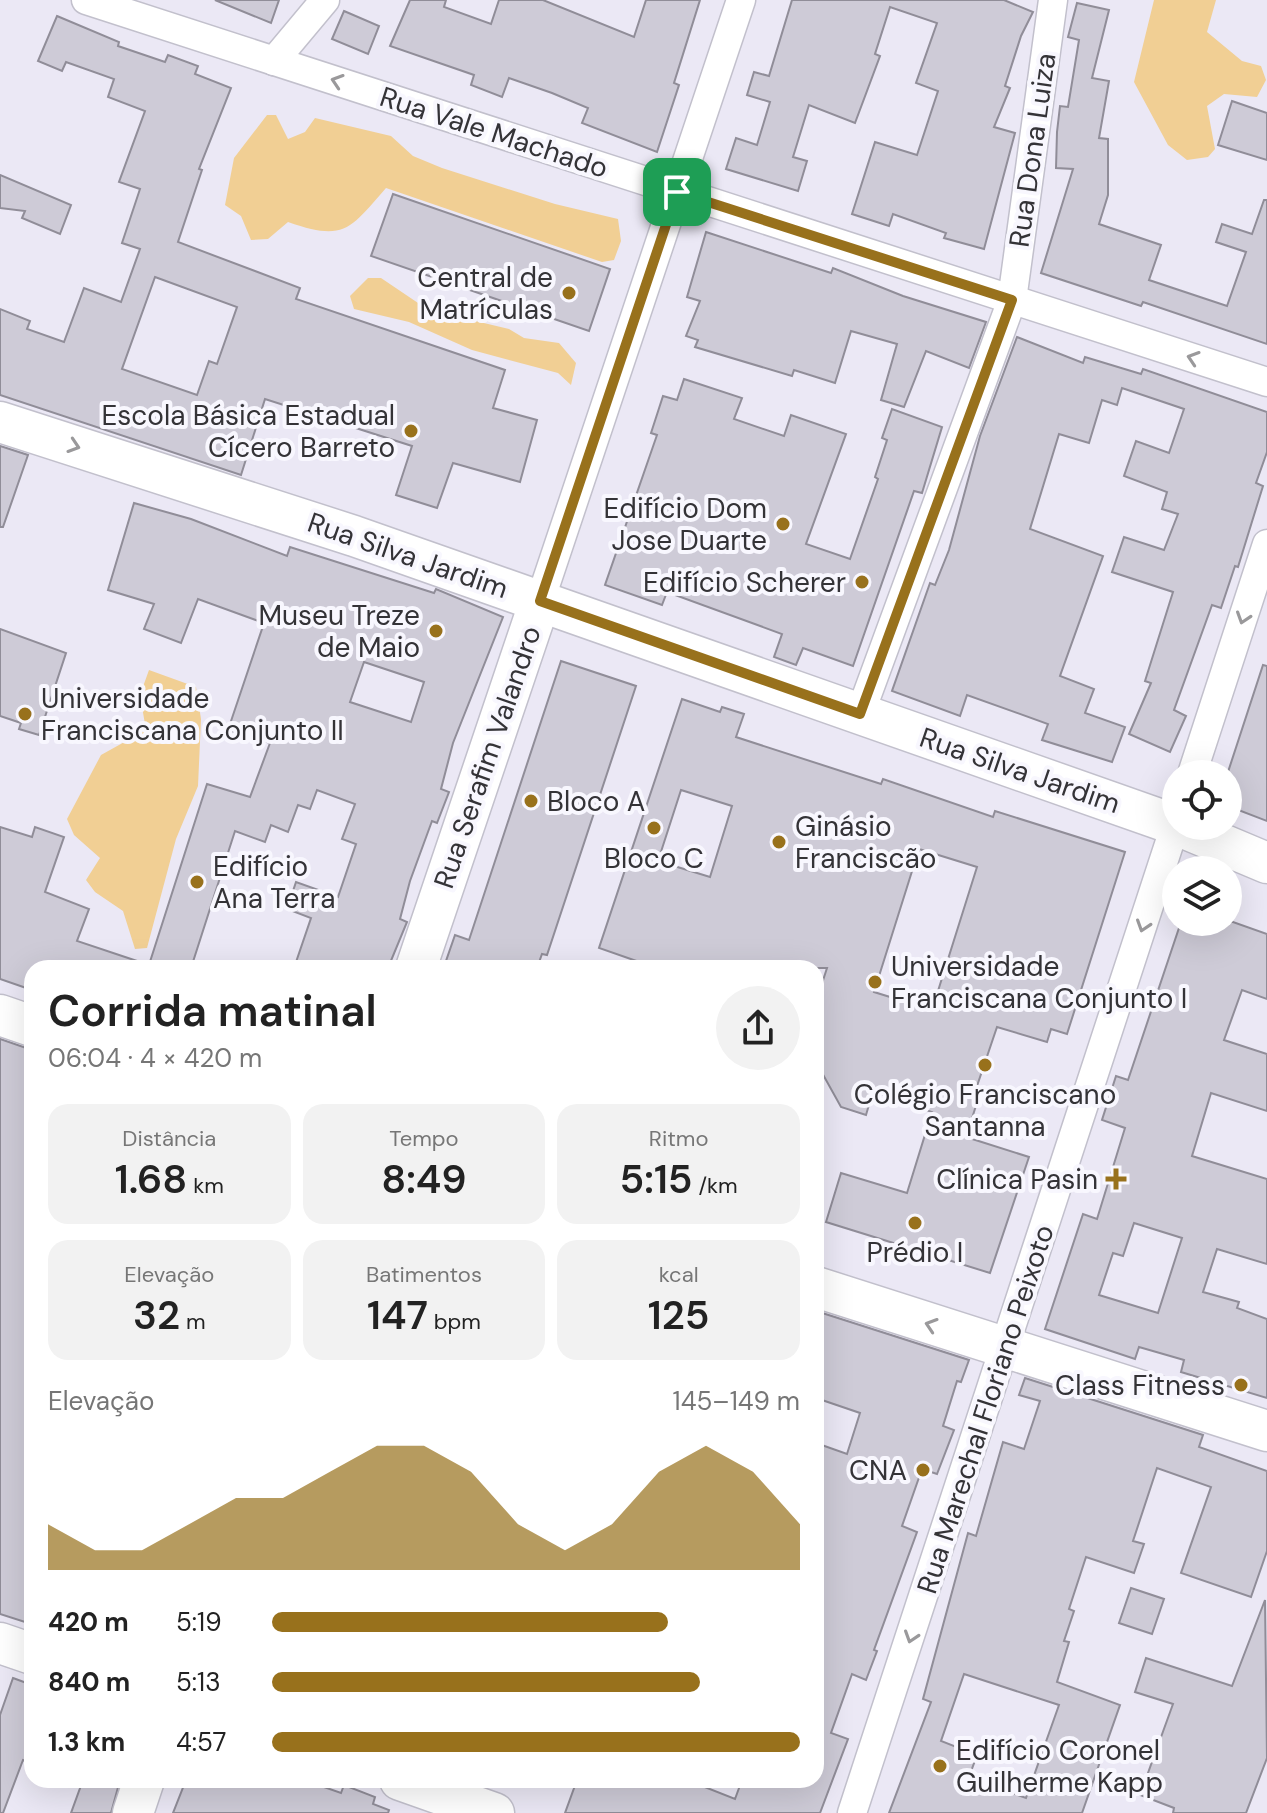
<!DOCTYPE html>
<html lang="pt">
<head>
<meta charset="utf-8">
<style>
	:root { --surface:#fff; --page:#f2f2f2; --text:#222; --muted:#767676; --accent:#98711c }
	body { margin:0; font-family:"DM Sans",sans-serif; background:var(--page); color:var(--text); height:100vh; display:flex; flex-direction:column; font-size:30px; white-space:nowrap }
	* { box-sizing:border-box; margin:0 }
	p { font-size:26px; color:var(--muted) }
	.icon { flex:none; width:44px; height:44px; fill:none; stroke:currentColor; stroke-width:2; stroke-linecap:round; stroke-linejoin:round }
	.map { position:relative; flex:1; overflow:hidden }
	.sheet { position:absolute; left:24px; top:960px; width:800px; height:828px; display:flex; flex-direction:column; background:var(--surface); border-radius:24px; box-shadow:0 8px 32px #0002 }
	.sheet>* { flex:none }
	.buttons { position:absolute; left:1162px; top:760px; display:grid; gap:16px }
	.buttons a { display:grid; place-items:center; width:80px; height:80px; border-radius:50%; background:var(--surface); box-shadow:0 8px 32px #0002; font-size:40px }
	.pin { position:absolute; display:grid; place-items:center; width:68px; height:68px; color:#fff; margin:-34px; border-radius:16px; box-shadow:0 4px 12px #0006 }
	.round { display:grid; place-items:center; flex:none; width:84px; height:84px; border-radius:42px; background:var(--page) }
	.summary { display:flex; align-items:center; justify-content:space-between; height:136px; padding:0 24px }
	h1 { font-size:44px; font-weight:600; line-height:60px }
	.figures { display:grid; grid-template-columns:repeat(3,1fr); gap:12px; height:136px; padding:8px 24px }
	.figures div { display:grid; align-content:center; border-radius:20px; background:var(--page); text-align:center }
	.figures b { font-size:40px; font-weight:600 }
	.figures small { font-size:22px; font-weight:400 }
	.figures p { font-size:22px }
	.chart { height:224px; padding:16px 24px }
	.chart p { display:flex; justify-content:space-between }
	.chart svg { width:100%; height:144px; margin-top:8px; fill:var(--accent); opacity:.7 }
	ul { padding:0 24px; list-style:none; font-size:26px }
	li { display:grid; grid-template-columns:128px 96px 1fr; align-items:center; height:60px }
	li i { height:20px; border-radius:10px; background:var(--accent) }
	.map>svg:first-child { display:block }
	.green { fill:#f1cf94 }
	.building { fill:#cecbd7; stroke:#908d98; stroke-width:2; fill-rule:evenodd }
	.lines { fill:none; stroke-linecap:round; stroke-linejoin:round }
	.street-casing { stroke:#c2c0cc; stroke-width:31 }
	.secondary-casing { stroke:#c2c0cc; stroke-width:43 }
	.street { stroke:#fff; stroke-width:28 }
	.secondary { stroke:#fff; stroke-width:40 }
	.oneway { stroke:#9a999b }
	.route-casing { stroke:#fff; stroke-width:16 }
	.route { stroke:#98711c; stroke-width:10 }
	.poi-dot { fill:#98711c; stroke:#f8f7fe; stroke-width:3 }
	.labels { text-anchor:middle; stroke-width:8; stroke-linejoin:round; paint-order:stroke }
	.street-label { font-size:28px; fill:#343337; stroke:#f8f7fe }
	.poi-label { font-size:28px; fill:#343337; stroke:#f8f7fe; text-anchor:end }
</style>
</head>
<body>
<div class="map">
<svg width="1267" height="1813" viewBox="0 0 1267 1813">
	<rect width="100%" height="100%" fill="#ebe8f5"/>
	<!-- green -->
	<g class="green">
		<path d="M 1154,0 L 1216,0 L 1207,32 L 1242,61 L 1261,66 L 1266,80 L 1257,97 L 1224,94 L 1207,106 L 1215,149 L 1208,157 L 1187,160 L 1168,145 L 1134,82 Z"/>
		<path d="M 267,115 L 276,115 L 288,139 L 305,132 L 315,118 L 391,136 L 413,156 L 442,168 L 555,204 L 618,219 L 621,241 L 614,260 L 602,262 L 386,188 C 350,229 345,242 288,222 L 268,239 L 251,240 L 241,216 L 225,205 L 234,158 Z"/>
		<path d="M 368,278 L 381,278 L 421,305 L 442,313 L 509,329 L 524,338 L 559,343 L 576,363 L 571,385 L 558,373 L 472,350 L 409,322 L 354,309 L 350,296 Z"/>
		<path d="M 149,670 L 196,687 L 201,719 L 198,786 L 176,839 L 147,948 L 135,949 L 123,911 L 95,892 L 86,880 L 100,858 L 74,835 L 67,819 L 101,755 L 146,730 L 140,695 Z"/>
	</g>
	<!-- building -->
	<g class="building">
		<path d="M 215,0 L 279,0 L 271,23 Z"/>
		<path d="M 410,0 L 446,0 L 444,7 L 491,24 L 499,0 L 543,0 L 634,37 L 646,0 L 700,0 L 674,83 L 679,85 L 657,152 L 582,123 L 588,108 L 552,93 L 509,78 L 502,97 L 471,85 L 474,75 L 390,46 Z"/>
		<path d="M 792,0 L 1004,0 L 1033,12 L 1021,36 L 1005,86 L 1010,88 L 994,127 L 1015,133 L 984,249 L 944,238 L 946,233 L 893,214 L 889,226 L 852,214 L 875,142 L 917,155 L 938,91 L 916,83 L 937,23 L 890,7 L 875,54 L 880,56 L 855,123 L 809,105 L 793,157 L 807,161 L 798,191 L 726,169 L 736,138 L 757,145 L 770,102 L 747,95 L 754,72 L 769,76 Z"/>
		<path d="M 1077,3 L 1109,10 L 1092,78 L 1109,81 L 1099,138 L 1108,139 L 1108,195 L 1099,224 L 1161,245 L 1149,280 L 1227,306 L 1246,252 L 1216,242 L 1222,224 L 1252,234 L 1264,200 L 1267,200 L 1267,344 L 1143,302 L 1141,306 L 1041,273 L 1073,169 L 1056,168 L 1057,132 L 1060,106 L 1068,107 L 1079,40 L 1068,37 Z"/>
		<path d="M 344,11 L 379,26 L 368,54 L 332,39 Z"/>
		<path d="M 57,16 L 119,42 L 118,46 L 165,62 L 168,55 L 198,66 L 195,74 L 231,88 L 199,169 L 202,170 L 178,242 L 300,288 L 296,299 L 505,370 L 493,408 L 537,420 L 520,482 L 453,463 L 437,508 L 396,495 L 412,446 L 265,399 L 241,475 L 0,395 L 0,309 L 30,321 L 27,329 L 64,342 L 84,288 L 121,302 L 140,249 L 122,243 L 140,189 L 119,182 L 145,111 L 108,97 L 114,79 L 66,62 L 62,71 L 38,61 ZM 155,277 L 237,307 L 217,364 L 209,361 L 197,395 L 122,369 Z"/>
		<path d="M 1232,101 L 1267,113 L 1267,160 L 1218,145 Z"/>
		<path d="M 0,175 L 71,205 L 60,234 L 22,218 L 25,211 L 0,208 Z"/>
		<path d="M 393,194 L 610,269 L 589,331 L 371,256 Z"/>
		<path d="M 706,232 L 831,273 L 833,268 L 903,296 L 986,322 L 969,368 L 926,351 L 904,407 L 881,400 L 897,344 L 851,331 L 835,383 L 794,370 L 792,376 L 695,347 L 698,340 L 686,336 L 700,301 L 687,297 Z"/>
		<path d="M 1017,337 L 1083,363 L 1085,357 L 1141,374 L 1143,369 L 1267,412 L 1267,452 L 1256,483 L 1263,486 L 1238,567 L 1235,566 L 1221,608 L 1212,605 L 1174,710 L 1186,716 L 1170,752 L 1129,734 L 1151,683 L 1145,681 L 1173,592 L 1112,572 L 1124,537 L 1164,550 L 1178,514 L 1162,509 L 1167,492 L 1124,476 L 1136,441 L 1169,453 L 1184,409 L 1122,388 L 1117,405 L 1102,400 L 1089,443 L 1059,434 L 1030,529 L 1103,556 L 1060,676 L 1094,689 L 1085,713 L 1125,727 L 1112,762 L 1042,740 L 1048,724 L 967,695 L 960,716 L 892,691 L 930,583 L 935,585 L 949,550 L 980,436 Z"/>
		<path d="M 684,379 L 742,398 L 734,419 L 784,436 L 791,415 L 846,434 L 806,544 L 850,559 L 878,479 L 875,477 L 887,440 L 882,438 L 892,409 L 942,427 L 922,493 L 914,491 L 853,666 L 803,648 L 796,665 L 774,657 L 782,634 L 667,592 L 662,605 L 605,585 L 657,435 L 651,433 L 663,396 L 677,400 Z"/>
		<path d="M 0,446 L 28,455 L 3,527 L 0,527 Z"/>
		<path d="M 134,503 L 191,519 L 287,556 L 290,547 L 434,593 L 436,589 L 503,617 L 453,743 L 441,789 L 449,792 L 437,823 L 432,821 L 410,881 L 400,919 L 407,922 L 388,968 L 294,968 L 311,918 L 287,909 L 296,882 L 338,897 L 356,844 L 342,839 L 355,804 L 317,790 L 310,809 L 298,805 L 288,832 L 271,825 L 265,842 L 235,831 L 191,968 L 148,968 L 207,784 L 250,797 L 270,743 L 228,730 L 264,623 L 198,599 L 181,643 L 144,629 L 154,604 L 108,590 ZM 364,662 L 424,682 L 411,722 L 350,702 Z"/>
		<path d="M 0,629 L 66,653 L 39,735 L 19,729 L 21,723 L 0,716 Z"/>
		<path d="M 561,661 L 636,686 L 547,955 L 542,954 L 537,968 L 465,968 L 446,961 L 455,935 L 469,940 Z"/>
		<path d="M 1263,665 L 1267,666 L 1267,821 L 1228,806 L 1228,772 Z"/>
		<path d="M 682,699 L 720,712 L 722,707 L 744,714 L 736,737 L 881,784 L 883,779 L 993,817 L 995,811 L 1125,852 L 1067,1034 L 1051,1029 L 1047,1042 L 997,1027 L 976,1089 L 981,1090 L 966,1137 L 1029,1157 L 990,1273 L 826,1222 L 841,1173 L 907,1193 L 932,1112 L 873,1091 L 866,1115 L 841,1107 L 816,1062 L 816,1002 L 827,968 L 644,968 L 645,964 L 599,948 ZM 681,790 L 732,806 L 710,877 L 658,861 ZM 919,849 L 977,867 L 932,1010 L 874,992 Z"/>
		<path d="M 0,827 L 32,837 L 35,827 L 64,837 L 45,892 L 89,909 L 77,941 L 146,964 L 145,968 L 32,968 L 32,990 L 0,979 Z"/>
		<path d="M 1181,922 L 1233,922 L 1267,934 L 1267,999 L 1242,990 L 1224,1040 L 1267,1054 L 1267,1111 L 1211,1093 L 1192,1156 L 1267,1179 L 1267,1264 L 1217,1249 L 1203,1292 L 1239,1302 L 1237,1308 L 1267,1319 L 1267,1398 L 1181,1372 L 1184,1360 L 1139,1347 L 1135,1359 L 1045,1329 L 1083,1214 L 1097,1219 L 1125,1128 L 1102,1120 L 1116,1076 L 1128,1080 ZM 1134,1223 L 1182,1238 L 1158,1313 L 1099,1295 L 1113,1253 L 1123,1256 Z"/>
		<path d="M 0,1039 L 32,1050 L 32,1601 L 25,1622 L 0,1614 Z"/>
		<path d="M 816,1311 L 969,1360 L 961,1382 L 957,1381 L 943,1426 L 954,1430 L 937,1474 L 922,1469 L 902,1526 L 917,1532 L 874,1650 L 877,1651 L 866,1680 L 852,1674 L 831,1733 L 848,1739 L 820,1813 L 565,1813 L 577,1780 L 687,1780 L 735,1799 L 742,1780 L 816,1780 L 816,1443 L 847,1454 L 860,1413 L 816,1398 Z"/>
		<path d="M 1025,1378 L 1203,1435 L 1199,1447 L 1267,1471 L 1267,1551 L 1251,1597 L 1181,1573 L 1211,1487 L 1157,1468 L 1133,1541 L 1144,1544 L 1134,1573 L 1086,1557 L 1069,1609 L 1074,1611 L 1064,1641 L 1069,1642 L 1057,1682 L 1120,1705 L 1082,1813 L 889,1813 L 931,1702 L 923,1699 L 968,1533 L 976,1536 L 1003,1442 L 1024,1449 L 1040,1401 L 1019,1395 ZM 964,1674 L 1059,1705 L 1026,1798 L 969,1777 L 977,1755 L 941,1741 Z"/>
		<path d="M 1131,1588 L 1164,1599 L 1152,1634 L 1119,1623 Z"/>
		<path d="M 1265,1600 L 1267,1758 L 1246,1813 L 1173,1813 L 1174,1808 L 1140,1795 L 1173,1704 L 1135,1692 L 1146,1658 L 1232,1686 Z"/>
		<path d="M 13,1678 L 32,1685 L 32,1763 L 23,1760 L 3,1813 L 0,1813 L 0,1715 Z"/>
		<path d="M 83,1780 L 120,1780 L 111,1813 L 71,1813 Z"/>
		<path d="M 186,1780 L 304,1780 L 341,1793 L 344,1785 L 375,1797 L 373,1804 L 389,1810 L 388,1813 L 173,1813 Z"/>
	</g>
	<g class="lines">
		<!-- street casing -->
		<g class="street-casing">
			<g id="street">
				<path d="M 86,0 L 1267,382"/>
				<path d="M 274,61 L 325,0"/>
				<path d="M 540,601 L 741,0"/>
				<path d="M 860,714 L 1012,300 L 1053,0"/>
				<path d="M 1192,774 L 1267,544"/>
				<path d="M 852,1813 L 1176,823"/>
			</g>
		</g>
		<!-- secondary casing -->
		<g class="secondary-casing">
			<g id="secondary">
				<path d="M 0,422 L 354,536 L 1176,825"/>
				<path d="M 1179,826 L 1267,863"/>
				<path d="M 416,968 L 540,601"/>
				<path d="M 0,1015 L 32,1026"/>
				<path d="M 816,1287 L 1267,1431"/>
				<path d="M 0,1643 L 32,1654"/>
				<path d="M 400,1780 L 494,1813"/>
				<path d="M 133,1813 L 144,1780"/>
			</g>
		</g>
		<!-- street -->
		<use href="#street" class="street"/>
		<!-- secondary -->
		<use href="#secondary" class="secondary"/>
	</g>
	<!-- one-way arrows -->
	<defs><path id="oneway-chevron" d="M-2-3.5L2.5 0L-2 3.5" fill="none" stroke-width="1.6" stroke-linecap="round" stroke-linejoin="round" transform="scale(2)"/></defs>
	<g class="oneway">
		<use href="#oneway-chevron" transform="translate(337 81) rotate(-162)"/>
		<use href="#oneway-chevron" transform="translate(1193 358) rotate(-162)"/>
		<use href="#oneway-chevron" transform="translate(74 446) rotate(18)"/>
		<use href="#oneway-chevron" transform="translate(1243 618) rotate(108)"/>
		<use href="#oneway-chevron" transform="translate(1143 926) rotate(108)"/>
		<use href="#oneway-chevron" transform="translate(931 1325) rotate(-162)"/>
		<use href="#oneway-chevron" transform="translate(911 1637) rotate(108)"/>
	</g>
	<g class="lines">
		<!-- route casing -->
		<g class="route-casing">
			<path id="route" d="M 677,192 L 1012,300 L 860,714 L 540,601 Z"/>
		</g>
		<!-- route -->
		<use href="#route" class="route"/>
	</g>
	<!-- markers -->
	<g class="poi-dot">
		<circle cx="569" cy="293" r="8"/>
		<circle cx="411" cy="431" r="8"/>
		<circle cx="783" cy="524" r="8"/>
		<circle cx="862" cy="582" r="8"/>
		<circle cx="436" cy="631" r="8"/>
		<circle cx="25" cy="714" r="8"/>
		<circle cx="531" cy="801" r="8"/>
		<circle cx="654" cy="828" r="8"/>
		<circle cx="779" cy="842" r="8"/>
		<circle cx="197" cy="882" r="8"/>
		<circle cx="875" cy="982" r="8"/>
		<circle cx="985" cy="1065" r="8"/>
		<path d="M1112 1167h8v8h8v8h-8v8h-8v-8h-8v-8h8z"/>
		<circle cx="915" cy="1223" r="8"/>
		<circle cx="1241" cy="1385" r="8"/>
		<circle cx="923" cy="1470" r="8"/>
		<circle cx="940" cy="1766" r="8"/>
	</g>
	<g class="labels">
		<!-- street labels -->
		<g class="street-label">
			<text transform="translate(494 132) rotate(18)" y="10">Rua Vale Machado</text>
			<text transform="translate(1032 150) rotate(-82)" y="10">Rua Dona Luiza</text>
			<text transform="translate(408 555) rotate(19)" y="10">Rua Silva Jardim</text>
			<text transform="translate(487 757) rotate(-71)" y="10">Rua Serafim Valandro</text>
			<text transform="translate(1020 770) rotate(19)" y="10">Rua Silva Jardim</text>
			<text transform="translate(985 1409) rotate(-72)" y="10">Rua Marechal Floriano Peixoto</text>
		</g>
		<!-- poi labels -->
		<g class="poi-label">
			<text x="553" y="287">Central de<tspan x="553" dy="32">Matrículas</tspan></text>
			<text x="395" y="425">Escola Básica Estadual<tspan x="395" dy="32">Cícero Barreto</tspan></text>
			<text x="767" y="518">Edifício Dom<tspan x="767" dy="32">Jose Duarte</tspan></text>
			<text x="846" y="592">Edifício Scherer</text>
			<text x="420" y="625">Museu Treze<tspan x="420" dy="32">de Maio</tspan></text>
			<text x="41" y="708" text-anchor="start">Universidade<tspan x="41" dy="32">Franciscana Conjunto II</tspan></text>
			<text x="547" y="811" text-anchor="start">Bloco A</text>
			<text x="795" y="836" text-anchor="start">Ginásio<tspan x="795" dy="32">Franciscão</tspan></text>
			<text x="654" y="868" text-anchor="middle">Bloco C</text>
			<text x="213" y="876" text-anchor="start">Edifício<tspan x="213" dy="32">Ana Terra</tspan></text>
			<text x="891" y="976" text-anchor="start">Universidade<tspan x="891" dy="32">Franciscana Conjunto I</tspan></text>
			<text x="985" y="1104" text-anchor="middle">Colégio Franciscano<tspan x="985" dy="32">Santanna</tspan></text>
			<text x="1098" y="1189">Clínica Pasin</text>
			<text x="915" y="1262" text-anchor="middle">Prédio I</text>
			<text x="1225" y="1395">Class Fitness</text>
			<text x="907" y="1480">CNA</text>
			<text x="956" y="1760" text-anchor="start">Edifício Coronel<tspan x="956" dy="32">Guilherme Kapp</tspan></text>
		</g>
	</g>
</svg>
<div class="buttons">
<a><svg class="icon" aria-label="locate" viewBox="0 0 24 24"><circle cx="12" cy="12" r="6"/><path d="M12 2v4M12 18v4M2 12h4M18 12h4"/></svg></a>
<a><svg class="icon" aria-label="layers" viewBox="0 0 24 24"><path d="M12 4l9 5-9 5-9-5zM3 14l9 5 9-5"/></svg></a>
</div>
<div class="pin" style="left:677px;top:192px;background:#1e9e55"><svg class="icon" aria-label="arrive" viewBox="0 0 24 24"><path d="M6 21V4h12l-3 4 3 4H6"/></svg></div>
<section class="sheet">
<div class="summary"><div><h1>Corrida matinal</h1><p>06:04 · 4 × 420 m</p></div><a class="round"><svg class="icon" aria-label="share" viewBox="0 0 24 24"><path d="M12 15V3M7 8l5-5 5 5M5 13v7h14v-7"/></svg></a></div>
<div class="figures">
<div><p>Distância</p><b>1.68<small> km</small></b></div>
<div><p>Tempo</p><b>8:49</b></div>
<div><p>Ritmo</p><b>5:15<small> /km</small></b></div>
</div>
<div class="figures">
<div><p>Elevação</p><b>32<small> m</small></b></div>
<div><p>Batimentos</p><b>147<small> bpm</small></b></div>
<div><p>kcal</p><b>125</b></div>
</div>
<div class="chart"><p><span>Elevação</span>145–149 m</p>
<svg viewBox="0 0 160 44" preserveAspectRatio="none"><path d="M0 44V30L10 38L20 38L30 30L40 22L50 22L60 14L70 6L80 6L90 14L100 30L110 38L120 30L130 14L140 6L150 14L160 30V44z"/></svg>
</div>
<ul>
<li><b>420 m</b>5:19<i style="width:75%"></i></li>
<li><b>840 m</b>5:13<i style="width:81%"></i></li>
<li><b>1.3 km</b>4:57<i style="width:100%"></i></li>
</ul>
</section>
</div>
</body>
</html>
